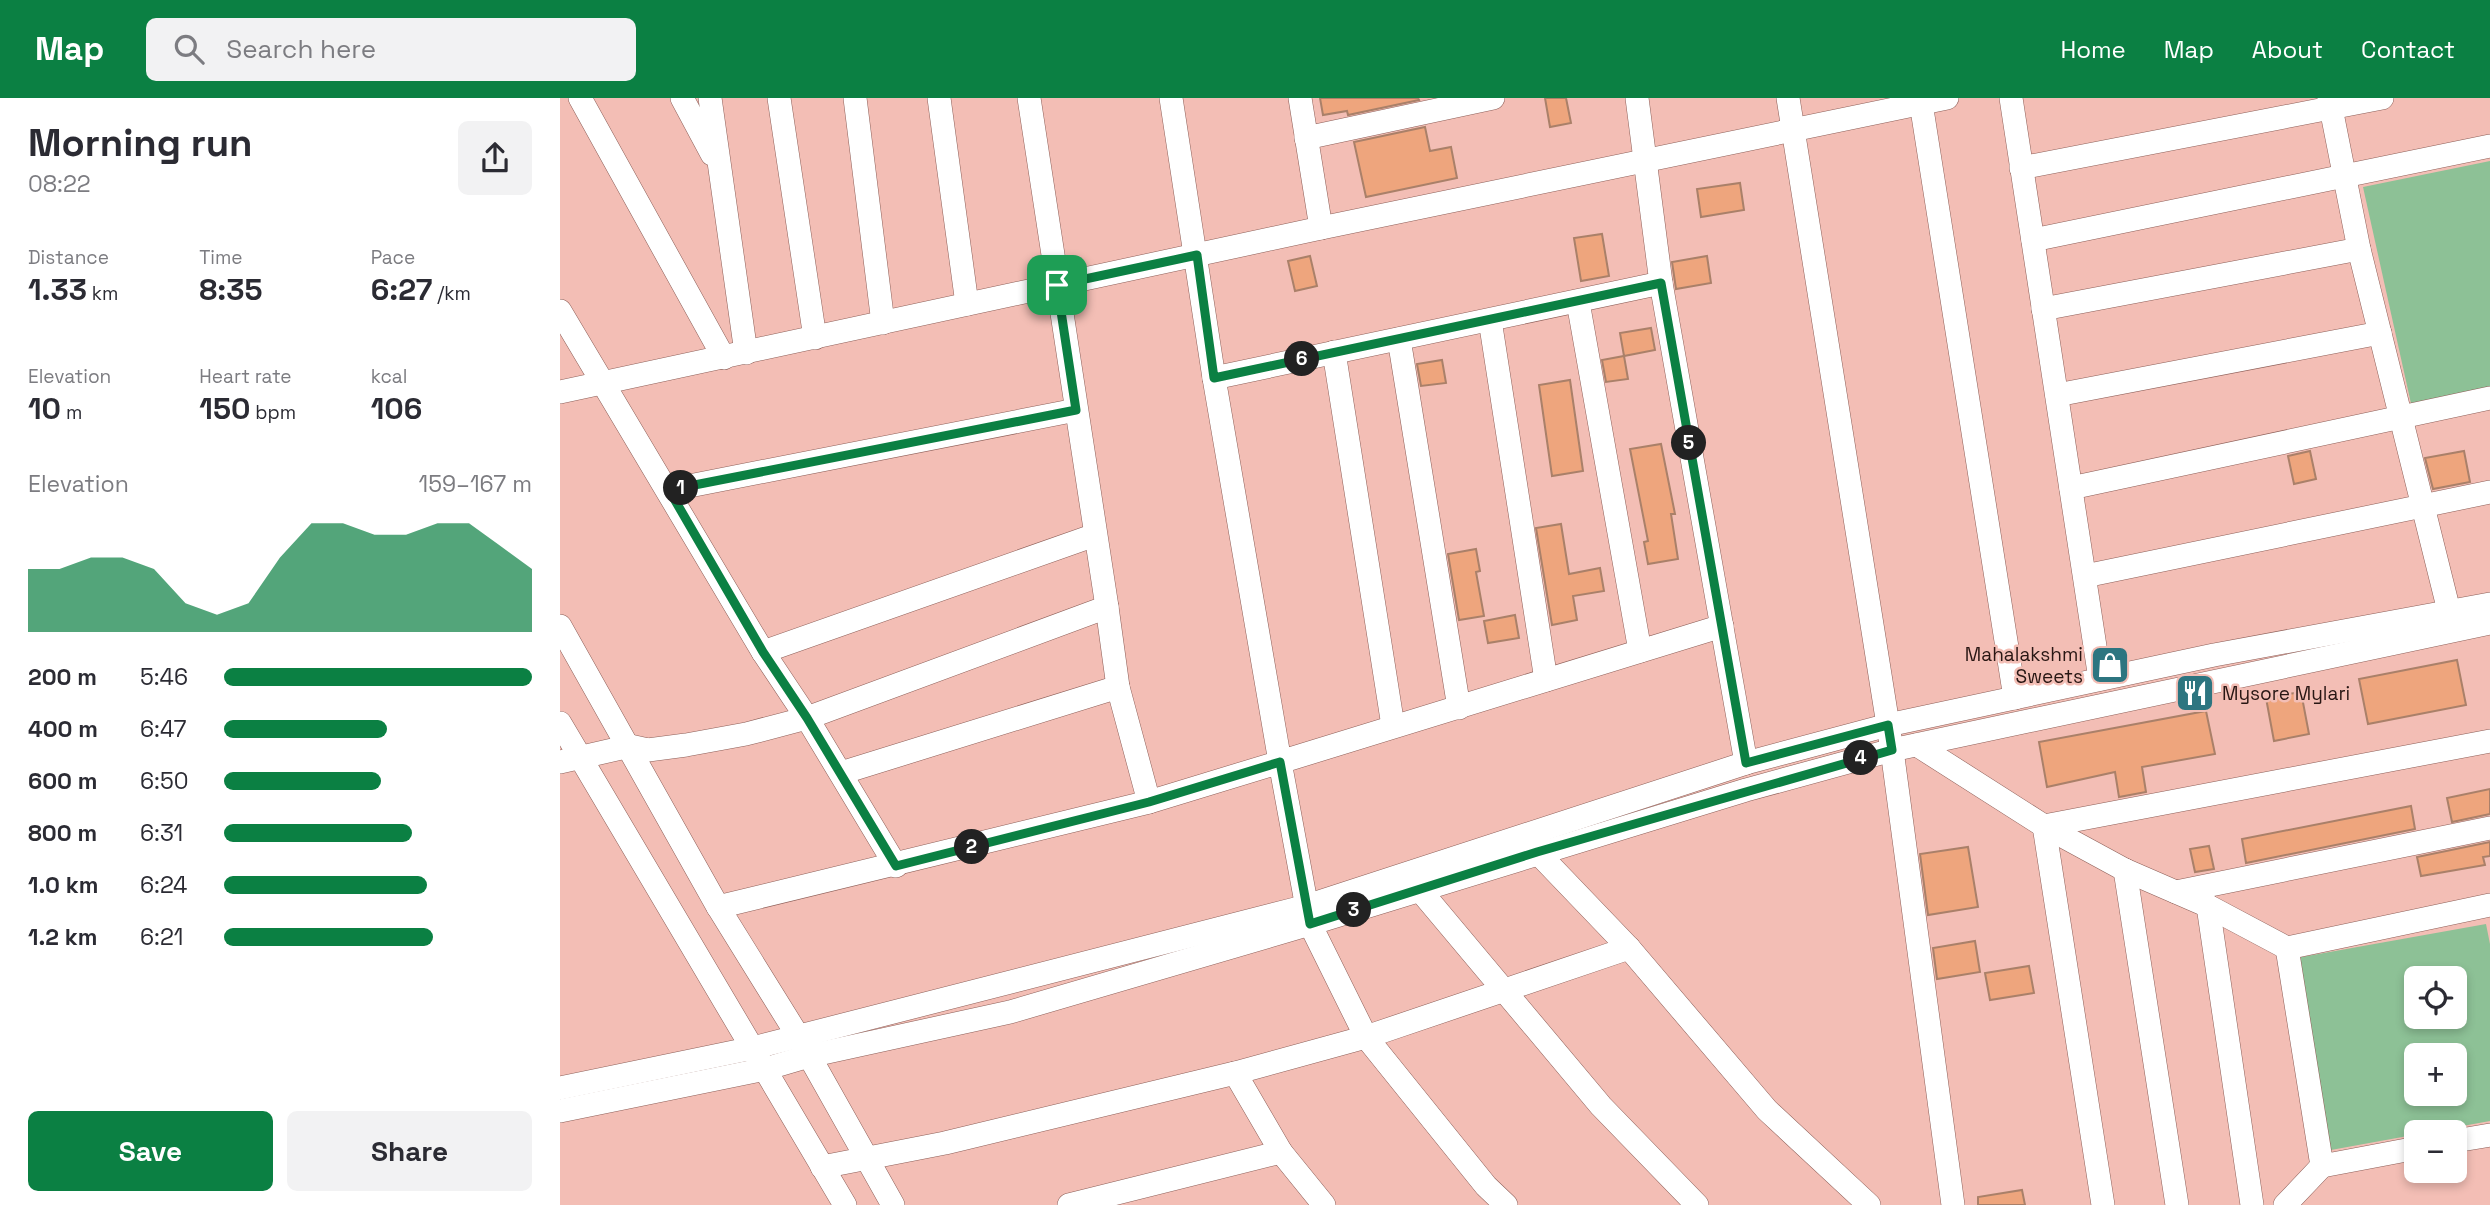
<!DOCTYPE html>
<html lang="en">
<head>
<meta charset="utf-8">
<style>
	:root { --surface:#fff; --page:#f2f2f3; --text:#2b2b33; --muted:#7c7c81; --accent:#0b8043 }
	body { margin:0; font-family:"Space Grotesk",sans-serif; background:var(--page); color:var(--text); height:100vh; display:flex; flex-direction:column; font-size:26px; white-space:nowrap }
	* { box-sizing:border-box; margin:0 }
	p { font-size:23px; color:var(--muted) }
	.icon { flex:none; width:38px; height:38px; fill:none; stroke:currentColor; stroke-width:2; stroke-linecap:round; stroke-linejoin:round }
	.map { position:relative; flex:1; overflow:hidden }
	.drawer { display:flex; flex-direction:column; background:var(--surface); width:560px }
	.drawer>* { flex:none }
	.buttons { position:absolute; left:1844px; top:868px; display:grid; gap:14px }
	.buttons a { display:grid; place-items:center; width:63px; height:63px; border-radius:10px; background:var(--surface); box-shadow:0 4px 10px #0003; font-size:35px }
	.pin { position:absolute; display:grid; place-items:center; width:60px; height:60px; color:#fff; margin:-30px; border-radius:14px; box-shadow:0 4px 10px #0006 }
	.km { position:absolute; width:35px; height:35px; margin:-18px; border-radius:50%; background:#222; color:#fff; font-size:19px; line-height:35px; text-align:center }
	.round { display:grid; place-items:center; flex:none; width:74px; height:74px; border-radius:10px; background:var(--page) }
	.head { display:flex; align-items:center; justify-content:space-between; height:119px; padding:0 28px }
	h1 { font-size:38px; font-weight:700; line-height:52px }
	.stats { display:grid; grid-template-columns:repeat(3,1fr); gap:10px; height:119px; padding:7px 28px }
	.stats div { display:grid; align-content:center }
	.stats b { font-size:30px; font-weight:700 }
	.stats small { font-size:19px; font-weight:400 }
	.stats p { font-size:19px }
	.chart { height:196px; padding:14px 28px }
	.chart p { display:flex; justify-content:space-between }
	.chart svg { width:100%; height:126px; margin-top:7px; fill:var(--accent); opacity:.7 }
	.cta { display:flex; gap:14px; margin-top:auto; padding:14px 28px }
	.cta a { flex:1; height:80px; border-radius:10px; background:var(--accent); color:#fff; font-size:28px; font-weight:700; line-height:80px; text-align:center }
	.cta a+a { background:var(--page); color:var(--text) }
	ul { padding:0 28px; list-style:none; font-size:23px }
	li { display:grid; grid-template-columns:112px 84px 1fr; align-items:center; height:52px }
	li i { height:18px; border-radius:9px; background:var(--accent) }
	header { display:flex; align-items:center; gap:42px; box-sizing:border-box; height:98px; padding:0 35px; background:var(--accent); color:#fff }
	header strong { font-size:33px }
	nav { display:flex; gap:38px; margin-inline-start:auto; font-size:24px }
	.search { width:490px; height:63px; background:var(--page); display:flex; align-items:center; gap:18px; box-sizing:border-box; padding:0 24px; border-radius:10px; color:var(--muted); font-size:26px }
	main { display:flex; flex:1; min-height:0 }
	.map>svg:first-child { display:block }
	.green { fill:#8dc196; fill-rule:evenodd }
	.building { fill:#eea57d; stroke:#aa8069; stroke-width:2 }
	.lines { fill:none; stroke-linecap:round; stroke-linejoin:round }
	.minor-casing { stroke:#8d5f58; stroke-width:24 }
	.minor { stroke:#fff; stroke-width:23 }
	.route-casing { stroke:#fff; stroke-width:14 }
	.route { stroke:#0b8043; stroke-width:9 }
	.labels { text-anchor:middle; stroke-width:5; stroke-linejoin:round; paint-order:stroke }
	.poi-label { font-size:19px; fill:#281613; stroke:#f3beb5; text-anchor:end }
</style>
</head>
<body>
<header>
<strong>Map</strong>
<div class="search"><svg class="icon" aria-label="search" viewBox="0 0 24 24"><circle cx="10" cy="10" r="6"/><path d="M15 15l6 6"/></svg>Search here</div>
<nav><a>Home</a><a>Map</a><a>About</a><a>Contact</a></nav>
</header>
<main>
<section class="drawer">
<div class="head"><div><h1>Morning run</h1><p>08:22</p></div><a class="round"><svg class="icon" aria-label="share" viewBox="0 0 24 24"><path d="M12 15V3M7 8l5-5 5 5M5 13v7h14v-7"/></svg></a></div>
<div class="stats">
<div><p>Distance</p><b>1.33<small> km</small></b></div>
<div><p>Time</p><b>8:35</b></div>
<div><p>Pace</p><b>6:27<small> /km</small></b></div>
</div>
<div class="stats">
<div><p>Elevation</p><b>10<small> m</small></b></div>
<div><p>Heart rate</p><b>150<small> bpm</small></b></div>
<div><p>kcal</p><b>106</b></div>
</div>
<div class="chart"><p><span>Elevation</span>159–167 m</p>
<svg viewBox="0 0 160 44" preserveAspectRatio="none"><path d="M0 44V22L10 22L20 18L30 18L40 22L50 34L60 38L70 34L80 18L90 6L100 6L110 10L120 10L130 6L140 6L150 14L160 22V44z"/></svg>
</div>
<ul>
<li><b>200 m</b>5:46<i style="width:100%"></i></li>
<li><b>400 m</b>6:47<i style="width:53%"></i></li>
<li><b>600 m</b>6:50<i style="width:51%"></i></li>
<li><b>800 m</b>6:31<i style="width:61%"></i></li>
<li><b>1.0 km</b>6:24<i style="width:66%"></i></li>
<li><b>1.2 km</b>6:21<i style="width:68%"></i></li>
</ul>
<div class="cta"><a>Save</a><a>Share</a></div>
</section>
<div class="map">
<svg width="1930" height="1107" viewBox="0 0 1930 1107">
	<rect width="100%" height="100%" fill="#f3beb5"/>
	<!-- green -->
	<g class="green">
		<path d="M 1930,63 L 1930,293 L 1852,310 L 1803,89 Z"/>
		<path d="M 1926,826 L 1930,846 L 1930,1023 L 1771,1052 L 1736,860 ZM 1857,880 L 1895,880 L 1895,919 L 1857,919 ZM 1857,957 L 1895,957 L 1895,996 L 1857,996 Z"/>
	</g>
	<!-- building -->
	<g class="building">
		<path d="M 760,0 L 858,0 L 859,2 L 788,17 L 787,13 L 763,17 Z"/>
		<path d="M 985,0 L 1006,0 L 1011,25 L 990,29 Z"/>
		<path d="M 865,29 L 870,53 L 891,49 L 897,80 L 806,99 L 794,44 Z"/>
		<path d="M 1180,85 L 1184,112 L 1141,119 L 1137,91 Z"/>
		<path d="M 1042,136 L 1049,178 L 1021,183 L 1014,140 Z"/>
		<path d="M 750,158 L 757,188 L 735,193 L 728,163 Z"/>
		<path d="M 1147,158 L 1151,185 L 1116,191 L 1112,164 Z"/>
		<path d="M 1091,230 L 1095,252 L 1064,258 L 1060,235 Z"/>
		<path d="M 1064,258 L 1068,281 L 1046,284 L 1042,262 Z"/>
		<path d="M 882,262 L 886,285 L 861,288 L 857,266 Z"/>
		<path d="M 1010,282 L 1023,373 L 992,378 L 979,287 Z"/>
		<path d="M 1101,346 L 1115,416 L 1111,416 L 1118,461 L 1088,466 L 1084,444 L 1088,443 L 1070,351 Z"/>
		<path d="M 1750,353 L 1756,381 L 1734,386 L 1728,358 Z"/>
		<path d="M 1904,353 L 1910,384 L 1873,391 L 1865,360 Z"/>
		<path d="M 1001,426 L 1009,476 L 1040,470 L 1044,493 L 1013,498 L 1017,522 L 992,527 L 976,430 Z"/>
		<path d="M 916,451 L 920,473 L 916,474 L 924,518 L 899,522 L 888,456 Z"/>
		<path d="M 955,517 L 959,540 L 928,545 L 924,523 Z"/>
		<path d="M 1897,562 L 1906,607 L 1808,626 L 1799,581 Z"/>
		<path d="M 1741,594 L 1749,636 L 1714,643 L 1706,600 Z"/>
		<path d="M 1646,613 L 1655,656 L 1582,669 L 1586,694 L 1559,699 L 1555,674 L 1487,689 L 1479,644 Z"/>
		<path d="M 1930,691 L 1930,716 L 1892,724 L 1887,700 Z"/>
		<path d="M 1851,708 L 1855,731 L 1686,765 L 1682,741 Z"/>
		<path d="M 1930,744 L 1930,758 L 1923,759 L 1925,767 L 1861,778 L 1857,759 Z"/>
		<path d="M 1649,748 L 1654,771 L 1635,774 L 1630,751 Z"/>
		<path d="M 1408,749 L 1418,809 L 1368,817 L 1360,756 Z"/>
		<path d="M 1415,843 L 1420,874 L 1377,881 L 1373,850 Z"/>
		<path d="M 1469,868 L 1474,895 L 1430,902 L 1425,875 Z"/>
		<path d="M 1462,1092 L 1465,1107 L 1418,1107 L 1418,1099 Z"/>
	</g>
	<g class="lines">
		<!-- minor casing -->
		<g class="minor-casing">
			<g id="minor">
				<path d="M 20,0 L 164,260"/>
				<path d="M 122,0 L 152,56"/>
				<path d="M 150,0 L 186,255"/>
				<path d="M 219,0 L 255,240"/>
				<path d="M 295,0 L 323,225"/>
				<path d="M 379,0 L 407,206"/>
				<path d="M 469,0 L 547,509"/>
				<path d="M 611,0 L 654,280 L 720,664 L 1162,528"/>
				<path d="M 740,0 L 761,130"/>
				<path d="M 1077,0 L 1101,185 L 1186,665"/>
				<path d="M 1228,0 L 1332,652 L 1393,1107"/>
				<path d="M 1451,0 L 1540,581"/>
				<path d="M 1769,0 L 1799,151 L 1889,513"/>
				<path d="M 1361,5 L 1455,600"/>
				<path d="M 746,40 L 933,0"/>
				<path d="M 1461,70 L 1822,0"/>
				<path d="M 1473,142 L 1930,48"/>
				<path d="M 1018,204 L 1080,553"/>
				<path d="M 1483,211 L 1799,151"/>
				<path d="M 0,213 L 203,554 L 247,620 L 336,768"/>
				<path d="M 930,222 L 986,582"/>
				<path d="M 839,241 L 899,610"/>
				<path d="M 774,254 L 833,628"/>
				<path d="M 654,280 L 1101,185"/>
				<path d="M 0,294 L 761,130 L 1387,0"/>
				<path d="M 1497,297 L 1820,235"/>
				<path d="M 1511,390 L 1930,300"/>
				<path d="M 109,392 L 516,312"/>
				<path d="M 1525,478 L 1930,394"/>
				<path d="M 0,528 L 158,809 L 238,938 L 333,1107"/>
				<path d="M 203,554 L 535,437"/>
				<path d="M 0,625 L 285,1107"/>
				<path d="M 1357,647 L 1484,728 L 1565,772 L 1648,808 L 1727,850"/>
				<path d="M 0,664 L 70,648 L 88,652 L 126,647 L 186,636 L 247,620 L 547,509 L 558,589 L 589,704"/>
				<path d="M 281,675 L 558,589"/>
				<path d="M 977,754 L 1069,850 L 1207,1012 L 1309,1107"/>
				<path d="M 1565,772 L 1617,1107"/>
				<path d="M 859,791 L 1041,1008 L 1137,1107"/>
				<path d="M 1616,794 L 1930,730"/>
				<path d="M 1648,808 L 1692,1107"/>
				<path d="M 158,809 L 589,704 L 720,664 L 750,826 L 806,939 L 926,1088 L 946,1107"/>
				<path d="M 675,975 L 721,1054 L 764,1107"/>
				<path d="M 0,990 L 193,950 L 747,808 L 1186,665 L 1328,627 L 1654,557 L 1930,506"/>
				<path d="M 0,1013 L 205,971 L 249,958 L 450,914 L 750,826 L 1186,692 L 1332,652 L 1930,525"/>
				<path d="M 1895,1043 L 1930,1037"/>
				<path d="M 1857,1050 L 1762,1068 L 1727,850 L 1930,807"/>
				<path d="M 262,1069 L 385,1045 L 675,975 L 806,939 L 1069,850"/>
				<path d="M 509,1107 L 721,1054"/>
				<path d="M 1543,1107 L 1484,728 L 1930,643"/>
				<path d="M 1725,1107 L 1762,1068"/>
			</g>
		</g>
		<!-- minor -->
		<use href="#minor" class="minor"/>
	</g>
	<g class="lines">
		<!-- route casing -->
		<g class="route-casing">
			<path id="route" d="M 637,157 L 654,280 L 1101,185 L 1186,665 L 1328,627 L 1332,652 L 977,754 L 750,826 L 720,664 L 589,704 L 336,768 L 247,620 L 203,554 L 109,392 L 516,312 L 497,187 Z"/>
		</g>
		<!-- route -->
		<use href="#route" class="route"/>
	</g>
	<!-- icons -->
	<defs>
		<g id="shop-square" transform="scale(2.0125)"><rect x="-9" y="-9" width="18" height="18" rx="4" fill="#2d7580" stroke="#f3beb5"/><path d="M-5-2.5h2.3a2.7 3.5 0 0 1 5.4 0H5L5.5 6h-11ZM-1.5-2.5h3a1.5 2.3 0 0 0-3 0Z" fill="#fff"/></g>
		<g id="restaurant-square" transform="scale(2.0125)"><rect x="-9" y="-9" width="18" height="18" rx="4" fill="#2d7580" stroke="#f3beb5"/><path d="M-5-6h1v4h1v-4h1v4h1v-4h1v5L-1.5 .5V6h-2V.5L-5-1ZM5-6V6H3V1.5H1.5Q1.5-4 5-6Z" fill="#fff"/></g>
	</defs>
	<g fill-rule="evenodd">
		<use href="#shop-square" x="1550" y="567"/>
		<use href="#restaurant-square" x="1635" y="595"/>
	</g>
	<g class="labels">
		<!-- poi labels -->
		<g class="poi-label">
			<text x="1523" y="563">Mahalakshmi<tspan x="1523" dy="22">Sweets</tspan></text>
			<text x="1662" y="602" text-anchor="start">Mysore Mylari</text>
		</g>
	</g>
</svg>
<div class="buttons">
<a><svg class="icon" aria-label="locate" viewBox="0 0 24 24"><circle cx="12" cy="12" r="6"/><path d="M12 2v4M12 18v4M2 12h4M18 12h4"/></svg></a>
<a>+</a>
<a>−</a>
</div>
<div class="pin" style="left:497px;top:187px;background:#1e9e55"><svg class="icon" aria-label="arrive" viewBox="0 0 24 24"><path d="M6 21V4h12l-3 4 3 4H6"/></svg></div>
<b class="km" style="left:121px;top:390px">1</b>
<b class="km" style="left:412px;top:749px">2</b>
<b class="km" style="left:794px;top:812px">3</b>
<b class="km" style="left:1301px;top:660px">4</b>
<b class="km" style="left:1129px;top:345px">5</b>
<b class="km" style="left:742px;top:261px">6</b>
</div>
</main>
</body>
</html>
